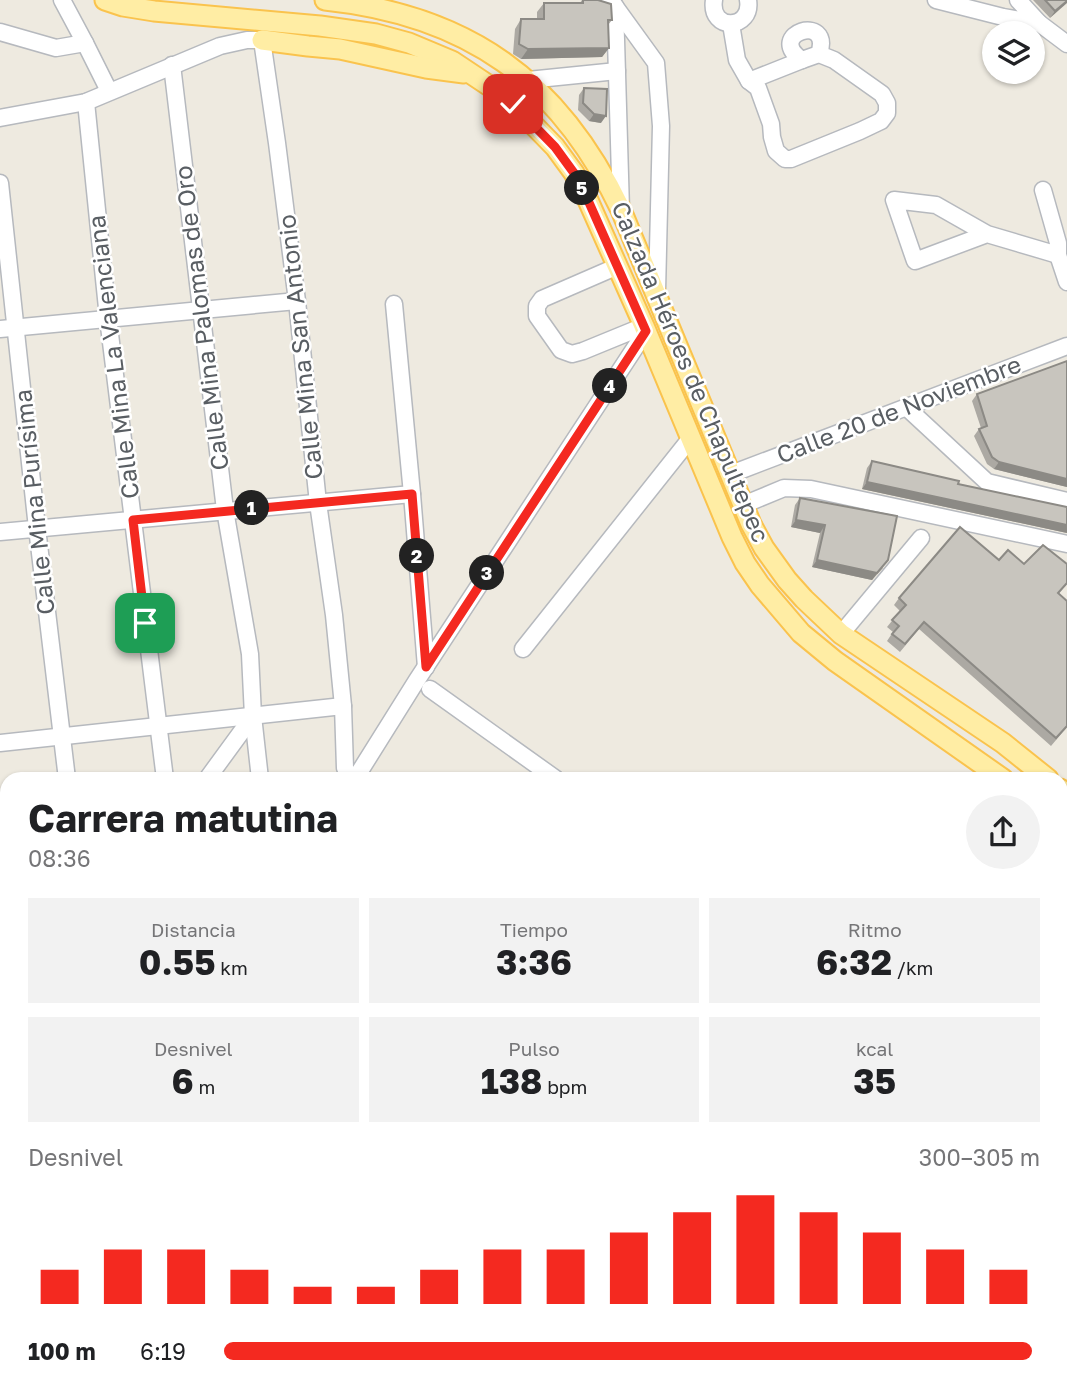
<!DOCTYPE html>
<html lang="es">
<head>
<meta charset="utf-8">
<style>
	:root { --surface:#fff; --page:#f2f2f2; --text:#202124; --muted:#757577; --accent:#f42920 }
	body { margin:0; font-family:"Golos Text",sans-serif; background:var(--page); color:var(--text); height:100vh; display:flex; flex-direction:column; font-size:26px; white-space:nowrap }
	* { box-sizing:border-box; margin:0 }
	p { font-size:23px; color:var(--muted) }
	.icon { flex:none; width:38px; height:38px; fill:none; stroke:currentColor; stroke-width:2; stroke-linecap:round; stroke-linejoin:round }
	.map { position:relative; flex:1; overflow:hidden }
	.sheet { position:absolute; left:0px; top:772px; width:1068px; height:621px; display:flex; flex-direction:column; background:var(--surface); border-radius:21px 21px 0 0; box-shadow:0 2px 5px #0004 }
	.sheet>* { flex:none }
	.controls { position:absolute; left:982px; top:21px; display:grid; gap:14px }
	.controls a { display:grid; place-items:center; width:63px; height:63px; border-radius:50%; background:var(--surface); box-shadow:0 2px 5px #0004; font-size:35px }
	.pin { position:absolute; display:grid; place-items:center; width:60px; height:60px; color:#fff; margin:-30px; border-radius:14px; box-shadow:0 4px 10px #0006 }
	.km { position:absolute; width:35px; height:35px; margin:-18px; border-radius:50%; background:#222; color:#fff; font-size:19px; line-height:35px; text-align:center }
	.round { display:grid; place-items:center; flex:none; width:74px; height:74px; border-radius:37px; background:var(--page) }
	.overview { display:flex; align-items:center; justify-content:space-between; height:119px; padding:0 28px }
	h1 { font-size:38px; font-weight:700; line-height:52px }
	.metrics { display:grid; grid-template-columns:repeat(3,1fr); gap:10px; height:119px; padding:7px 28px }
	.metrics div { display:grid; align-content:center; border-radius:0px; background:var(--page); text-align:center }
	.metrics b { font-size:35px; font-weight:700 }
	.metrics small { font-size:19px; font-weight:400 }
	.metrics p { font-size:19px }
	.chart { height:196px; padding:14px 28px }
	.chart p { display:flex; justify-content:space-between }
	.chart svg { width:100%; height:126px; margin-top:7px; stroke:var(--accent); stroke-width:6 }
	ul { padding:0 28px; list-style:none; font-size:23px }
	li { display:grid; grid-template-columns:112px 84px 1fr; align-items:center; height:52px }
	li i { height:18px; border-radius:9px; background:var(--accent) }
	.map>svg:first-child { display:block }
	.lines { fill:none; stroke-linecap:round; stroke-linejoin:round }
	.minor-casing { stroke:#b6b9be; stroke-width:19 }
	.major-casing { stroke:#fac34d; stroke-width:23 }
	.minor { stroke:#fff; stroke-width:16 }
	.major { stroke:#ffeda4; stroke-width:19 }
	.rail-casing { stroke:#b4b5b6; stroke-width:7 }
	.rail { stroke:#fff; stroke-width:4.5; stroke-dasharray:13; stroke-linecap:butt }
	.wall { fill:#aca9a3 }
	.shaded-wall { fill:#8c8a85 }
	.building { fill:#c8c5be; stroke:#8c8a85; stroke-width:2 }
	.route-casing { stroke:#fff; stroke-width:14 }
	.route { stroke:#f42920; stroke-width:9 }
	.labels { text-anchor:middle; stroke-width:5; stroke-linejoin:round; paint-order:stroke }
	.street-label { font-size:24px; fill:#595e63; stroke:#fff }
</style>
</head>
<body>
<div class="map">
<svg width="1067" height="1392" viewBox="0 0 1067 1392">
	<rect width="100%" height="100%" fill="#eeeae0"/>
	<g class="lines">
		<!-- minor casing -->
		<g class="minor-casing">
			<g id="minor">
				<path d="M 595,0 L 614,5 L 656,63 L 661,126 L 657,291"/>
				<path d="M 714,0 C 709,32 753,30 748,0"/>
				<path d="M 936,0 L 1003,17 L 1039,23 L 1067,44"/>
				<path d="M 1018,0 L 1039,23"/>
				<path d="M 615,6 L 621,210"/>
				<path d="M 731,24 L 737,60 L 749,81 L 758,88 L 771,124 L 772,137 L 776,151 L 785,159 L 791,159 L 860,131 L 881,121 L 887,113 L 887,103 L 882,94 L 834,60 L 819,54 L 802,60 C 764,34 833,12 819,54"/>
				<path d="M 0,32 L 56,48 L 85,43 L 62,0"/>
				<path d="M 85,43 L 109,91"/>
				<path d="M 172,65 L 225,510 L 250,654 L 253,716 L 260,779"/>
				<path d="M 528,80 L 617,71"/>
				<path d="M 749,81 L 802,60"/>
				<path d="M 86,102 L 108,318 L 165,779"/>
				<path d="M 0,118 L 86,102 L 220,46 L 247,40 L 262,40 L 277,143 L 297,301 L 318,503 L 334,615 L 343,706 L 345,768 L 351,779"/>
				<path d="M 0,183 L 37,528 L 67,779"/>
				<path d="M 1043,190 L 1058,243 L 1058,255 L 1067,282"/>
				<path d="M 987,234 L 936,205 L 894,200 L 915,261 L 987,234 L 1058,255"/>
				<path d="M 618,266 L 542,299 L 537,306 L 537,316 L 561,350 L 572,354 L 583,351 L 644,326"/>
				<path d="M 394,304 L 412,494 L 426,667"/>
				<path d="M 0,329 L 297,301"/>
				<path d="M 906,407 L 987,482 L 1067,501"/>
				<path d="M 731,474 L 1067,346"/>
				<path d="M 743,505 L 784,488 L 811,489 L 1067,544"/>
				<path d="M 0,532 L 412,494"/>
				<path d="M 841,634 L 921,538"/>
				<path d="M 523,649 L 690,439"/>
				<path d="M 430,689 L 556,779"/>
				<path d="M 0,743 L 343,706"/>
				<path d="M 207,779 L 253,716"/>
				<path d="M 355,779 L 417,680 L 646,331"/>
				<path d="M 0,859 L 7,913"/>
				<path d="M 0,1119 L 7,1124"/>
				<path d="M 0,1152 L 7,1182"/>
				<path d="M 0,1253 L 7,1256"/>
				<path d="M 0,1305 L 7,1291"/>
				<path d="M 0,1330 L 7,1338"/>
				<path d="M 37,1386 L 40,1392"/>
				<path d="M 204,1386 L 206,1392"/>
				<path d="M 283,1386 L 289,1392"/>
				<path d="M 813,1386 L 839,1392"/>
				<path d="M 435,1392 L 436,1386"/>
				<path d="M 539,1392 L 541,1386"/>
				<path d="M 857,1392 L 858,1386"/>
			</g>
		</g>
		<!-- major casing -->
		<g class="major-casing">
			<g id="major">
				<path d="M 105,0 L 123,6 L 154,11 L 320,26 L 376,34 L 409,43 L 452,61 L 497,91 L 513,104 L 555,147 L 574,173 L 587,198 L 644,326 L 732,537 L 745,563 L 760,585 L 801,633 L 835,661 L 1003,779"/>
				<path d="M 325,0 C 468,15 559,80 621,210 L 751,524 L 764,548 L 787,580 L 804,599 L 841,634 L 1003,743 L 1048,779"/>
				<path d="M 262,40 L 308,46 L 340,49 L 426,68 L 464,73"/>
				<path d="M 1060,789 L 1067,795"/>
				<path d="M 1060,823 L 1067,829"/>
				<path d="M 0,1006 L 7,1006"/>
				<path d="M 1060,1256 L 1067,1258"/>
			</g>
		</g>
		<!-- minor -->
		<use href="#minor" class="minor"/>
		<!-- major -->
		<use href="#major" class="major"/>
		<!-- rail casing -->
		<g class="rail-casing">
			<g id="rail">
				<path d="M 1060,1201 L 1067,1203"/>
				<path d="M 113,1386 L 114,1392"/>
			</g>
		</g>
		<!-- rail -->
		<use href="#rail" class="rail"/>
	</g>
	<!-- wall -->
	<g class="wall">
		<path d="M 582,0 L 612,20 L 608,25 L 609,48 L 602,57 L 521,59 L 513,54 L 515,29 L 521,19 L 537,19 L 537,12 L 544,3 L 580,3 Z"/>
		<path d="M 1033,0 L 1067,0 L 1050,18 Z"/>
		<path d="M 584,88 L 601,123 L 589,121 L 578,110 L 579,95 Z"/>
		<path d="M 1067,361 L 1067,487 L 994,469 L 987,464 L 974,436 L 979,429 L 981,428 L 972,401 L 977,394 Z"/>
		<path d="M 872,461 L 958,484 L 1067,507 L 1067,533 L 862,489 L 867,468 Z"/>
		<path d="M 800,498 L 883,568 L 872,580 L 812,567 L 820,533 L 791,527 L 795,505 Z"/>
		<path d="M 999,560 L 1024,564 L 1067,564 L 1067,584 L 1058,594 L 1067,727 L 1051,746 L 919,629 L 900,652 L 887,641 L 893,632 L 887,627 L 900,611 L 894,605 L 899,598 Z"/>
	</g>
	<!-- shaded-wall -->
	<g class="shaded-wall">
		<path d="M 1067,1 L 1067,3 L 1050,18 L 1055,11 Z"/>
		<path d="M 609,48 L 602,57 L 521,59 L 528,49 Z"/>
		<path d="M 594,114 L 606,116 L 601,123 L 589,121 Z"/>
		<path d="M 999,462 L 1067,479 L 1067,487 L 994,469 Z"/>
		<path d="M 867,482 L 1067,525 L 1067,533 L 862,489 Z"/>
		<path d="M 796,520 L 825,525 L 820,533 L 791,527 Z"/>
		<path d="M 817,560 L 888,560 L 872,580 L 812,567 Z"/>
	</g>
	<!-- building -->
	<g class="building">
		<path d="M 583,0 L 598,0 L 611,4 L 612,20 L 608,20 L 609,48 L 528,49 L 519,44 L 521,19 L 544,19 L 544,3 L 583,3 Z"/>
		<path d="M 1045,0 L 1067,0 L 1067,1 L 1055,11 Z"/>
		<path d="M 584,88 L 607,89 L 606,116 L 594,114 L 583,103 Z"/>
		<path d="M 1067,361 L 1067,479 L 999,462 L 992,457 L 979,429 L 987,426 L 977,394 Z"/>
		<path d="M 872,461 L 959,481 L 958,484 L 1067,507 L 1067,525 L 867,482 Z"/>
		<path d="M 800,498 L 897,516 L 888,560 L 877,573 L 817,560 L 825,525 L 796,520 Z"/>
		<path d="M 960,527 L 999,560 L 1008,550 L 1024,564 L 1043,545 L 1067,564 L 1067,583 L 1058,593 L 1067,601 L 1067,726 L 1056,738 L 924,622 L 905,644 L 892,634 L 899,626 L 892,620 L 906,605 L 899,598 Z"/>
	</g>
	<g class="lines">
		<!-- route casing -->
		<g class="route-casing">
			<path id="route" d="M 145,623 L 133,520 L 412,494 L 426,667 L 646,331 L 587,198 L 574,173 L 555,147 L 513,104"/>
		</g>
		<!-- route -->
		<use href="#route" class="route"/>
	</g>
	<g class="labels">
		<!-- street labels -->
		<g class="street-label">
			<text transform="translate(202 318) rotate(-97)" y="8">Calle Mina Palomas de Oro</text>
			<text transform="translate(301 347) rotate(-96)" y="8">Calle Mina San Antonio</text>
			<text transform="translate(114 357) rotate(-97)" y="8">Calle Mina La Valenciana</text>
			<text transform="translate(690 372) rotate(67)" y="8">Calzada Héroes de Chapultepec</text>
			<text transform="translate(899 410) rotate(-21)" y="8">Calle 20 de Noviembre</text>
			<text transform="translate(35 502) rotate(-96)" y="8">Calle Mina Purísima</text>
		</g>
	</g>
</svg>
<div class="controls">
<a><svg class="icon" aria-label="layers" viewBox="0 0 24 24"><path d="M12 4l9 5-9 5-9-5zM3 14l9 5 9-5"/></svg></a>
</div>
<div class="pin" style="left:145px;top:623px;background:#1e9e55"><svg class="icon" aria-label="arrive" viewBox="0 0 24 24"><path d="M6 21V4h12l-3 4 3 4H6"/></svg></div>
<div class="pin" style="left:513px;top:104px;background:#d93025"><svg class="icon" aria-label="check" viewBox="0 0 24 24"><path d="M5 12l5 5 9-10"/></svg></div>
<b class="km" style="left:252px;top:508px">1</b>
<b class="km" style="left:417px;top:556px">2</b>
<b class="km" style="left:487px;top:573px">3</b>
<b class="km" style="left:610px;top:386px">4</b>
<b class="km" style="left:582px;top:188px">5</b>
<section class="sheet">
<div class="overview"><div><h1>Carrera matutina</h1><p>08:36</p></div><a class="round"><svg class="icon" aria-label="share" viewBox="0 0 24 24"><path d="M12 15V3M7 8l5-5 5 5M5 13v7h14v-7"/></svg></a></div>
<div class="metrics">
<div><p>Distancia</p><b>0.55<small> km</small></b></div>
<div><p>Tiempo</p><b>3:36</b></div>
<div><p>Ritmo</p><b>6:32<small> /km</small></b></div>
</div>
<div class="metrics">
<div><p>Desnivel</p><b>6<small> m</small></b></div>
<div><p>Pulso</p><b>138<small> bpm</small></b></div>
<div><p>kcal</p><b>35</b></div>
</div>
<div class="chart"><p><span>Desnivel</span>300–305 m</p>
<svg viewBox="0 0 160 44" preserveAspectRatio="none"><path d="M5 44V32M15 44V25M25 44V25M35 44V32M45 44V38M55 44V38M65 44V32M75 44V25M85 44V25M95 44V19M105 44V12M115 44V6M125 44V12M135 44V19M145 44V25M155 44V32"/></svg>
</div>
<ul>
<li><b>100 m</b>6:19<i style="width:99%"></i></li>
</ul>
</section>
</div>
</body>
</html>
